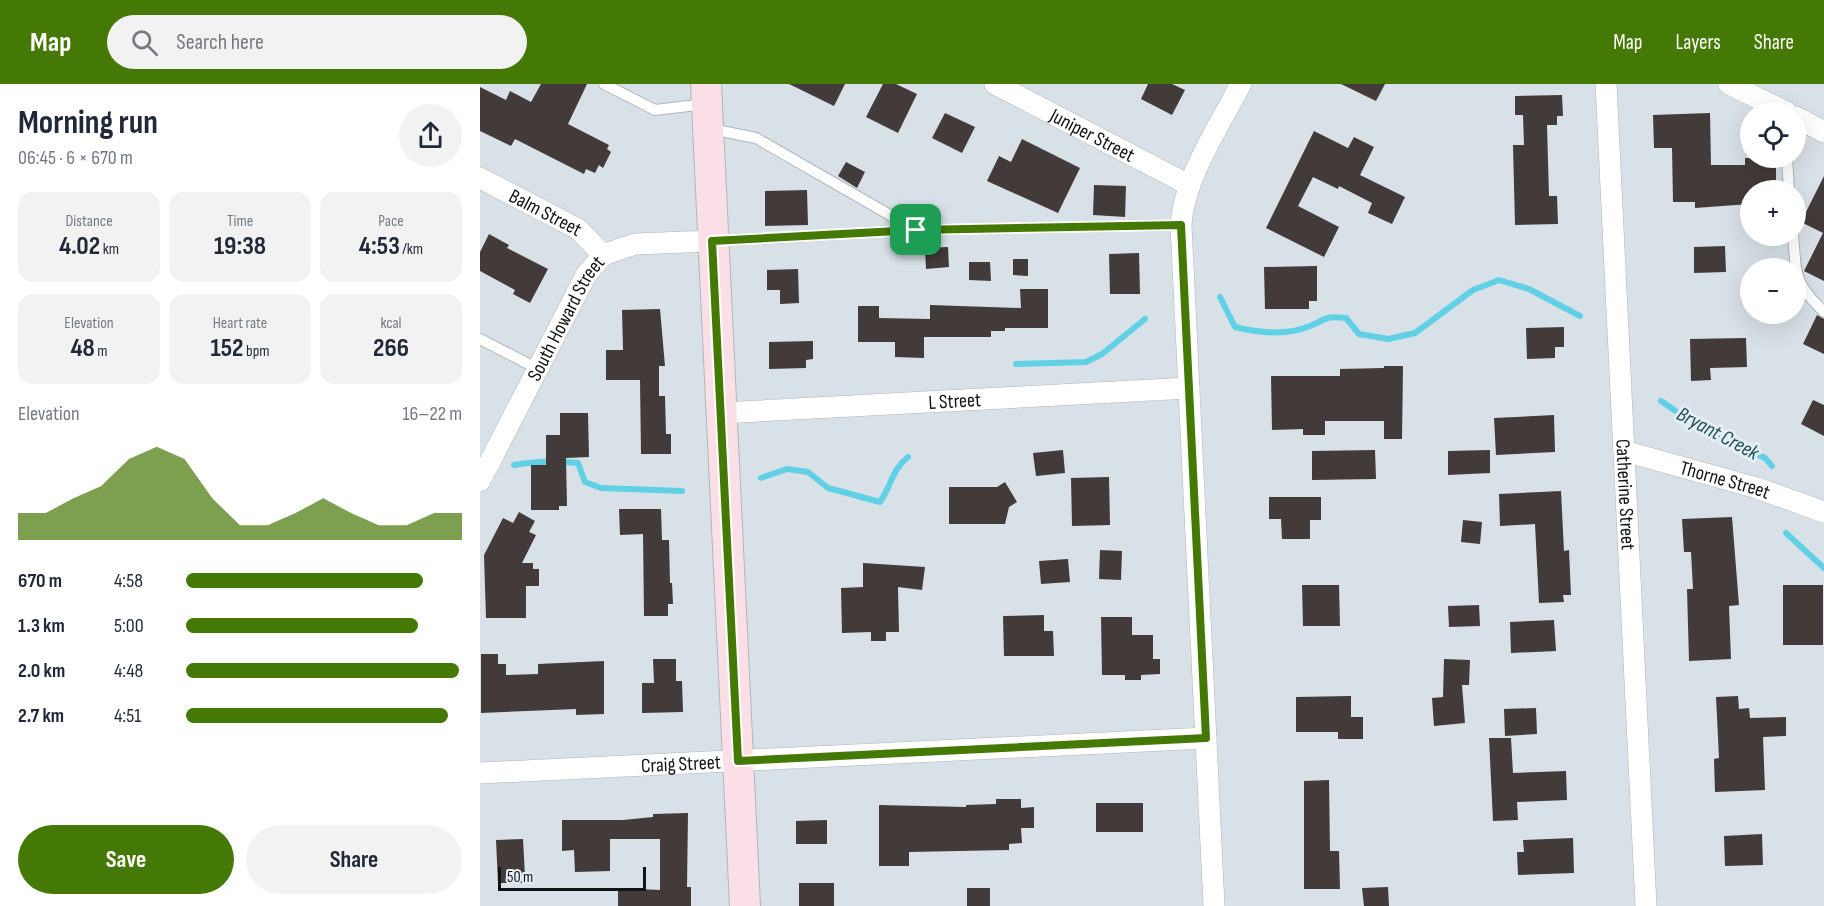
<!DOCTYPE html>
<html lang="en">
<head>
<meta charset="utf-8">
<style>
	:root { --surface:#fff; --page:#f2f2f3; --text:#1f2937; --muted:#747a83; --accent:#457905 }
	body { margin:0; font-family:"Sofia Sans Condensed",sans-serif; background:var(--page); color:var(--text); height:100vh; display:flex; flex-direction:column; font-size:22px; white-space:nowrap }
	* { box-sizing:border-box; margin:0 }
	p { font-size:20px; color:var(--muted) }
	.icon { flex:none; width:33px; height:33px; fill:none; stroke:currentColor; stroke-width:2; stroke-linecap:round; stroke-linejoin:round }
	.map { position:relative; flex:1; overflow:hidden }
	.drawer { display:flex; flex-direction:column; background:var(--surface); width:480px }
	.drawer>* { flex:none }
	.buttons { position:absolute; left:1260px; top:18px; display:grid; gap:12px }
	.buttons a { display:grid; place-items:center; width:66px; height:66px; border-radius:50%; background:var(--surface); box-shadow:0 6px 24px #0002; font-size:30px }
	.scale { position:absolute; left:18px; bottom:15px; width:148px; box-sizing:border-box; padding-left:6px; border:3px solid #111416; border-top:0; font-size:16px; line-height:21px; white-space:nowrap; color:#111416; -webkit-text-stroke:4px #e6eef4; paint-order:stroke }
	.pin { position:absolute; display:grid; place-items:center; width:51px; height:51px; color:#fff; margin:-26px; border-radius:12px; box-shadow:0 3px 9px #0006 }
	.round { display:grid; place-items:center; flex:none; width:63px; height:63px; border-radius:32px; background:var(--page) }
	.head { display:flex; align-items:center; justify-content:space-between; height:102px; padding:0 18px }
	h1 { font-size:33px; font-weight:700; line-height:45px }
	.metrics { display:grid; grid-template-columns:repeat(3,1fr); gap:9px; height:102px; padding:6px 18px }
	.metrics div { display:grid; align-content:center; border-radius:15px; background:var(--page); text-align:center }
	.metrics b { font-size:26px; font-weight:700 }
	.metrics small { font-size:16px; font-weight:400 }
	.metrics p { font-size:16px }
	.chart { height:168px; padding:12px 18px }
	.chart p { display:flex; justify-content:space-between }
	.chart svg { width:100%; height:108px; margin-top:6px; fill:var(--accent); opacity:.7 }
	.button { display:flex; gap:12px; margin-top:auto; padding:12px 18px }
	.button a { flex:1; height:69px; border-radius:36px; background:var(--accent); color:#fff; font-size:24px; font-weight:700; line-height:69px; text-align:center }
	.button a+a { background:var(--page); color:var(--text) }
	ul { padding:0 18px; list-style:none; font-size:20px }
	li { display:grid; grid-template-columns:96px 72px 1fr; align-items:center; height:45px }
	li i { height:15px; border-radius:8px; background:var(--accent) }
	header { display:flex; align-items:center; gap:36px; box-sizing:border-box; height:84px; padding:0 30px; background:var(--accent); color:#fff }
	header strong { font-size:28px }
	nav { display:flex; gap:33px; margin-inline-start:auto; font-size:21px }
	.search { width:420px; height:54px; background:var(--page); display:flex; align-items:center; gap:15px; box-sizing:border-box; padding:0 21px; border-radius:33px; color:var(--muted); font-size:22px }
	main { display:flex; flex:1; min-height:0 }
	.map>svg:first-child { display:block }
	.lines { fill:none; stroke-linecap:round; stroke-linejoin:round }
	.stream { stroke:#60d1e4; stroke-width:6 }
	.building { fill:#433b39 }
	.lane-casing { stroke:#aeb6bc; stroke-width:12 }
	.street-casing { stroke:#aeb6bc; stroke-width:22 }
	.secondary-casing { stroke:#aeb6bc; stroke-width:32 }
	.lane { stroke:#fff; stroke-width:10 }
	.street { stroke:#fff; stroke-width:21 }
	.secondary { stroke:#fae0e6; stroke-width:30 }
	.route-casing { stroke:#fff; stroke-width:12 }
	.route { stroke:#457905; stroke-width:8 }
	.labels { text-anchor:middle; stroke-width:6; stroke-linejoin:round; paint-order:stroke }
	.street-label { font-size:20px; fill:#111416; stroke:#e6eef4 }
	.water-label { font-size:21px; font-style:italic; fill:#1e4f58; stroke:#e6eef4 }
</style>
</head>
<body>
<header>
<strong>Map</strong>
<div class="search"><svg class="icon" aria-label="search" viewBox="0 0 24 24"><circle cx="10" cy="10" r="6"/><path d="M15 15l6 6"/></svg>Search here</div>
<nav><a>Map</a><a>Layers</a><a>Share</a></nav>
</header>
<main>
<section class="drawer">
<div class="head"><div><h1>Morning run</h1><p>06:45 · 6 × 670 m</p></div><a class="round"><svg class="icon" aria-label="share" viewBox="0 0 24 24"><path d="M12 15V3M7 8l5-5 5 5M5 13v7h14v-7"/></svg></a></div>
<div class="metrics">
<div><p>Distance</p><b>4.02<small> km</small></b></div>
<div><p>Time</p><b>19:38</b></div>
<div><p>Pace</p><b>4:53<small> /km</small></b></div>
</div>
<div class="metrics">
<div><p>Elevation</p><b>48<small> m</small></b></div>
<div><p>Heart rate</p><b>152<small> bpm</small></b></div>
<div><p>kcal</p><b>266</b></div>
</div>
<div class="chart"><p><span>Elevation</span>16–22 m</p>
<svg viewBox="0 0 160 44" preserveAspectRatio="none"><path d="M0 44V33L10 33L20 27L30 22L40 11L50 6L60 11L70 27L80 38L90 38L100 33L110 27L120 33L130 38L140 38L150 33L160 33V44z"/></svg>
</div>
<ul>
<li><b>670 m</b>4:58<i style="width:86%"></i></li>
<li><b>1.3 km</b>5:00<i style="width:84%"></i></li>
<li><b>2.0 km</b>4:48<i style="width:99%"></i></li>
<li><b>2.7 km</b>4:51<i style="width:95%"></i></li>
</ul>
<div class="button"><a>Save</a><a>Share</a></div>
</section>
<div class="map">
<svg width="1344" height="822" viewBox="0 0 1344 822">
	<rect width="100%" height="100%" fill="#d8e1e7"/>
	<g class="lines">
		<!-- stream -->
		<g class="stream">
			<path d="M 740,213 L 755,243 C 779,249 806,252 830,242 C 849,234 844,232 866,234 L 879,250 L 908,255 L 935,249 L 993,206 L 1019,196 L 1049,205 L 1100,232"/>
			<path d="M 536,280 L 606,278 L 622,270 L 665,235"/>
			<path d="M 1181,317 L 1209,336 L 1285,374 L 1292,382"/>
			<path d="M 34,381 C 56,377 75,376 98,379 L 105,398 L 121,404 L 202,407"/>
			<path d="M 281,394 L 307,385 L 328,388 L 348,404 L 400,418 C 412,400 412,386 428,373"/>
			<path d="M 1306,449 L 1344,484"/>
		</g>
	</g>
	<!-- building -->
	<g class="building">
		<path d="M 61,0 L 107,0 L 88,40 L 129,61 L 127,65 L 131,68 L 123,84 L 119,81 L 115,89 L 106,85 L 104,90 L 35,55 L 31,62 L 0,47 L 0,3 L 26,16 L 30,7 L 51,18 Z"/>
		<path d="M 309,0 L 365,0 L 354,22 Z"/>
		<path d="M 403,0 L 416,0 L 437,10 L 418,49 L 386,33 Z"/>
		<path d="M 668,0 L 692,0 L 705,6 L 692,31 L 661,15 Z"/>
		<path d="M 861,0 L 905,0 L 896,17 Z"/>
		<path d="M 1082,11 L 1083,32 L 1077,32 L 1077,41 L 1067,41 L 1069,112 L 1077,112 L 1078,140 L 1035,141 L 1033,61 L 1044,61 L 1043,31 L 1035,31 L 1035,12 Z"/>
		<path d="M 465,29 L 495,43 L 482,69 L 452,54 Z"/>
		<path d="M 1230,29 L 1231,81 L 1265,81 L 1265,74 L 1296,74 L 1296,106 L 1270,106 L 1270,120 L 1215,124 L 1215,118 L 1193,118 L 1192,64 L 1174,64 L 1173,31 Z"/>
		<path d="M 834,47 L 868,64 L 874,53 L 894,63 L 880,91 L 925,113 L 912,140 L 888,129 L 892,119 L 859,102 L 858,105 L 833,93 L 818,122 L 859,143 L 844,173 L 786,144 Z"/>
		<path d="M 542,55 L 600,84 L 578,129 L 507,97 L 519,72 L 531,78 Z"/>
		<path d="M 366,78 L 385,88 L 377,104 L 358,92 Z"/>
		<path d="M 1344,92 L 1344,197 L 1324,187 L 1343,149 L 1321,138 Z"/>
		<path d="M 614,101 L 646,102 L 645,133 L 613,131 Z"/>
		<path d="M 327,106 L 328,141 L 285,142 L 285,107 Z"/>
		<path d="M 9,150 L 29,161 L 27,164 L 68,185 L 50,219 L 33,210 L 35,206 L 0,187 L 0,168 Z"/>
		<path d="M 1245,162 L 1246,188 L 1214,189 L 1214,163 Z"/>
		<path d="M 468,163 L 469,183 L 446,185 L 445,164 Z"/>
		<path d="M 659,169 L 660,210 L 630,210 L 629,170 Z"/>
		<path d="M 533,175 L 548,175 L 548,192 L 533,191 Z"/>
		<path d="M 489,178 L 510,178 L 511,197 L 489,196 Z"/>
		<path d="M 837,182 L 837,217 L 829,217 L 829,225 L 785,225 L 784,183 Z"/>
		<path d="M 318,185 L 319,219 L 300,220 L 300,206 L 287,206 L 287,186 Z"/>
		<path d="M 540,205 L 568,205 L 568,244 L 525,244 L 525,247 L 511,247 L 511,253 L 444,253 L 444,274 L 415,273 L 415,258 L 378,258 L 378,222 L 399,222 L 399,234 L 450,235 L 450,221 L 541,224 Z"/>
		<path d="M 180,225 L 185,282 L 179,282 L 179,312 L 185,312 L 186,350 L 191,350 L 191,370 L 161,370 L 160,296 L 126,296 L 126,266 L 143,266 L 142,226 Z"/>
		<path d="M 1337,231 L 1344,235 L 1344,270 L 1323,260 Z"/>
		<path d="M 1084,243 L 1084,263 L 1075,263 L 1075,274 L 1047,275 L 1046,244 Z"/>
		<path d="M 1266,254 L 1267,283 L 1230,284 L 1231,296 L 1211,297 L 1210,255 Z"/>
		<path d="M 333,257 L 333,275 L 326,276 L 326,284 L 289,285 L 289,258 Z"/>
		<path d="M 904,282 L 923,282 L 922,355 L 904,355 L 904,337 L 845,337 L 845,351 L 823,351 L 823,345 L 792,346 L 791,292 L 860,292 L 860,285 L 904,284 Z"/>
		<path d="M 1333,316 L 1344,321 L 1344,352 L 1321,340 Z"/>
		<path d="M 80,329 L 108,329 L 109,373 L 86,374 L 87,422 L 79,422 L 79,426 L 51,426 L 51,381 L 66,381 L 66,351 L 80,351 Z"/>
		<path d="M 1074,331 L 1075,368 L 1016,371 L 1014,334 Z"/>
		<path d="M 583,366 L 585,389 L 556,392 L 553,369 Z"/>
		<path d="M 895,366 L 896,395 L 832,396 L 832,367 Z"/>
		<path d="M 1010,366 L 1010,389 L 968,391 L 968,367 Z"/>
		<path d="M 629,393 L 630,441 L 592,442 L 591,394 Z"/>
		<path d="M 525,398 L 537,418 L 529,423 L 525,440 L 469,440 L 469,403 L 517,403 Z"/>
		<path d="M 1081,407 L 1084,467 L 1089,466 L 1091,511 L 1083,511 L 1084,518 L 1059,519 L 1055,440 L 1020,442 L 1019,410 Z"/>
		<path d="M 789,413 L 841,413 L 841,436 L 830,436 L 830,455 L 802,455 L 801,435 L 789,435 Z"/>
		<path d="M 139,425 L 181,425 L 182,456 L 189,456 L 190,499 L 192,499 L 193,520 L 188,520 L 188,532 L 164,532 L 163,450 L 140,451 Z"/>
		<path d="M 39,428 L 55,437 L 49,448 L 56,451 L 42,479 L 53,479 L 53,485 L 59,485 L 59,502 L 46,502 L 46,534 L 6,534 L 4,471 L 23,434 L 33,439 Z"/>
		<path d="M 1252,433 L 1259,521 L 1249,522 L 1251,575 L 1209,577 L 1207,505 L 1213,505 L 1211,468 L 1204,468 L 1202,435 Z"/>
		<path d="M 983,436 L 1002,438 L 1000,460 L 981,458 Z"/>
		<path d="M 620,466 L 642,467 L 641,496 L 619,495 Z"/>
		<path d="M 588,475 L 590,498 L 561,500 L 559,477 Z"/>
		<path d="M 383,479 L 445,483 L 442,506 L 418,503 L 419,548 L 406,548 L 406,557 L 391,557 L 391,548 L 362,549 L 361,504 L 383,503 Z"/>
		<path d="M 822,501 L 859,501 L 860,542 L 823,542 Z"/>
		<rect x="1303" y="501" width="40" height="60"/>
		<path d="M 999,521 L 1000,542 L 969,543 L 968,522 Z"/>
		<path d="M 564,531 L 564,547 L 573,547 L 574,572 L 524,572 L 523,532 Z"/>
		<path d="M 621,533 L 652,533 L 652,551 L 673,551 L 673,575 L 680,575 L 680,590 L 661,591 L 661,596 L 645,596 L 645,591 L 622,591 Z"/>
		<path d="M 1074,536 L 1076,567 L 1031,569 L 1030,538 Z"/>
		<path d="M 1,570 L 18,570 L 18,580 L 26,580 L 26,591 L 58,590 L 58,580 L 124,577 L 124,630 L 96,631 L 96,625 L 1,629 Z"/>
		<path d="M 173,575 L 196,575 L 196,597 L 202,597 L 203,628 L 162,629 L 162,599 L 174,599 Z"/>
		<path d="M 964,575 L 990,576 L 989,601 L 982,601 L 985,639 L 954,642 L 952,614 L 963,613 Z"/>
		<path d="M 871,612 L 871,633 L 883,633 L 883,655 L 858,655 L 858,648 L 816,648 L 816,613 Z"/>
		<path d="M 1258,612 L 1259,625 L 1269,624 L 1270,634 L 1306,633 L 1306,652 L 1283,653 L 1285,706 L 1235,708 L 1234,675 L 1239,674 L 1236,613 Z"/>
		<path d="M 1056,624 L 1057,650 L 1025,652 L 1024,625 Z"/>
		<path d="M 1009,654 L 1031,654 L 1033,689 L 1086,687 L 1087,716 L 1037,718 L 1038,736 L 1013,737 Z"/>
		<path d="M 849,696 L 850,767 L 859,767 L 860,805 L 824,805 L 824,697 Z"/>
		<path d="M 516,715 L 541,715 L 541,724 L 554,723 L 554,744 L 541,744 L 542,759 L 529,760 L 529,766 L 429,768 L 429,782 L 399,782 L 399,721 L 486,723 L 486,721 L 516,720 Z"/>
		<rect x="616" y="719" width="47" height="29"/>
		<path d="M 208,729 L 207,803 L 211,803 L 211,822 L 138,822 L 138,804 L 180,806 L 180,755 L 130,755 L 130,787 L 95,788 L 94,766 L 82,767 L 82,736 L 143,736 L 173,733 L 173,730 Z"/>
		<path d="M 347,736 L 347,760 L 316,760 L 316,737 Z"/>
		<path d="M 1282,750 L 1283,781 L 1245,782 L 1244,752 Z"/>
		<path d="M 1093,754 L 1094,789 L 1038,791 L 1037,768 L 1044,768 L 1043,756 Z"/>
		<path d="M 43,755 L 45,792 L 41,793 L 42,799 L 18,799 L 16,756 Z"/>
		<rect x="319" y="799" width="35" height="23"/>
		<path d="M 908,803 L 909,822 L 884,822 L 882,804 Z"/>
		<rect x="487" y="804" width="23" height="18"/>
	</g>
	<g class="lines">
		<!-- lane casing -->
		<g class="lane-casing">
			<g id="lane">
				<path d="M 124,0 L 175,26 L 225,20"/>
				<path d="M 231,45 L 276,54 L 436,146 L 701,141"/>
				<path d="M 1316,52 L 1322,37"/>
				<path d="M 1307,74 L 1309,106"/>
				<path d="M 1313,152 C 1317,193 1313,197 1344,228"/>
				<path d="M 236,157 L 436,146"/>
				<path d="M 0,255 L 58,285"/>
			</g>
		</g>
		<!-- street casing -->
		<g class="street-casing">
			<g id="street">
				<path id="s1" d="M 515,0 L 709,101"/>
				<path id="s2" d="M 1126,0 L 1166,822"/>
				<path d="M 1249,0 L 1306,28"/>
				<path d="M 1316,33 L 1344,48"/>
				<path id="s3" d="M 0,94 L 98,145 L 123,171"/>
				<path id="s4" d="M 241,329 L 709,304"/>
				<path id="s5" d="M 1144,367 L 1277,404 L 1344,428"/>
				<path id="s6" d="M 0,397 L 106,191 L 123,171 L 155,160 L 232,157"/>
				<path id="s7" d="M 0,689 L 726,654"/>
				<path d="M 734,822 L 701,141 C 704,94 739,42 761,0"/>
			</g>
		</g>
		<!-- secondary casing -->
		<g class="secondary-casing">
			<path id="secondary" d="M 226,0 L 265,822"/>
		</g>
		<!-- lane -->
		<use href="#lane" class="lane"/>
		<!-- street -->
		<use href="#street" class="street"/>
		<!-- secondary -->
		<use href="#secondary" class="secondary"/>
	</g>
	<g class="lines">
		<!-- route casing -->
		<g class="route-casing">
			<path id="route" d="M 701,141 L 726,654 L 258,677 L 232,157 L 436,146 Z"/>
		</g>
		<!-- route -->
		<use href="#route" class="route"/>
	</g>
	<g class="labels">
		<!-- street labels -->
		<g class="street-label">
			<text dy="7" stroke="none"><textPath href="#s1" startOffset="110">Juniper Street</textPath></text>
			<text dy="7" stroke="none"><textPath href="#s3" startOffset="74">Balm Street</textPath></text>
			<text dy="7" stroke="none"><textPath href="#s6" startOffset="184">South Howard Street</textPath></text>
			<text dy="7" stroke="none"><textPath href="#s4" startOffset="234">L Street</textPath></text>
			<text dy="7" stroke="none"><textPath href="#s5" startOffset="105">Thorne Street</textPath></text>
			<text dy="7" stroke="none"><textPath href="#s2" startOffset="411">Catherine Street</textPath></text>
			<text dy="7" stroke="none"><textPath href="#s7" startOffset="201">Craig Street</textPath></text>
		</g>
		<!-- water labels -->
		<g class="water-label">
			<text transform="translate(1238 349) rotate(28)" y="7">Bryant Creek</text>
		</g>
	</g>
</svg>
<div class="buttons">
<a><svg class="icon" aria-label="locate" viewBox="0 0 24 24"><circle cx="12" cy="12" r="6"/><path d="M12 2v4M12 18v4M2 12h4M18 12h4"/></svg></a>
<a>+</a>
<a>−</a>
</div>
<div class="scale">50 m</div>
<div class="pin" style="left:436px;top:146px;background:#1e9e55"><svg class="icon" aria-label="arrive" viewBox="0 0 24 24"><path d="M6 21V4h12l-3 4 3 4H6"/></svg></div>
</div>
</main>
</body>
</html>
